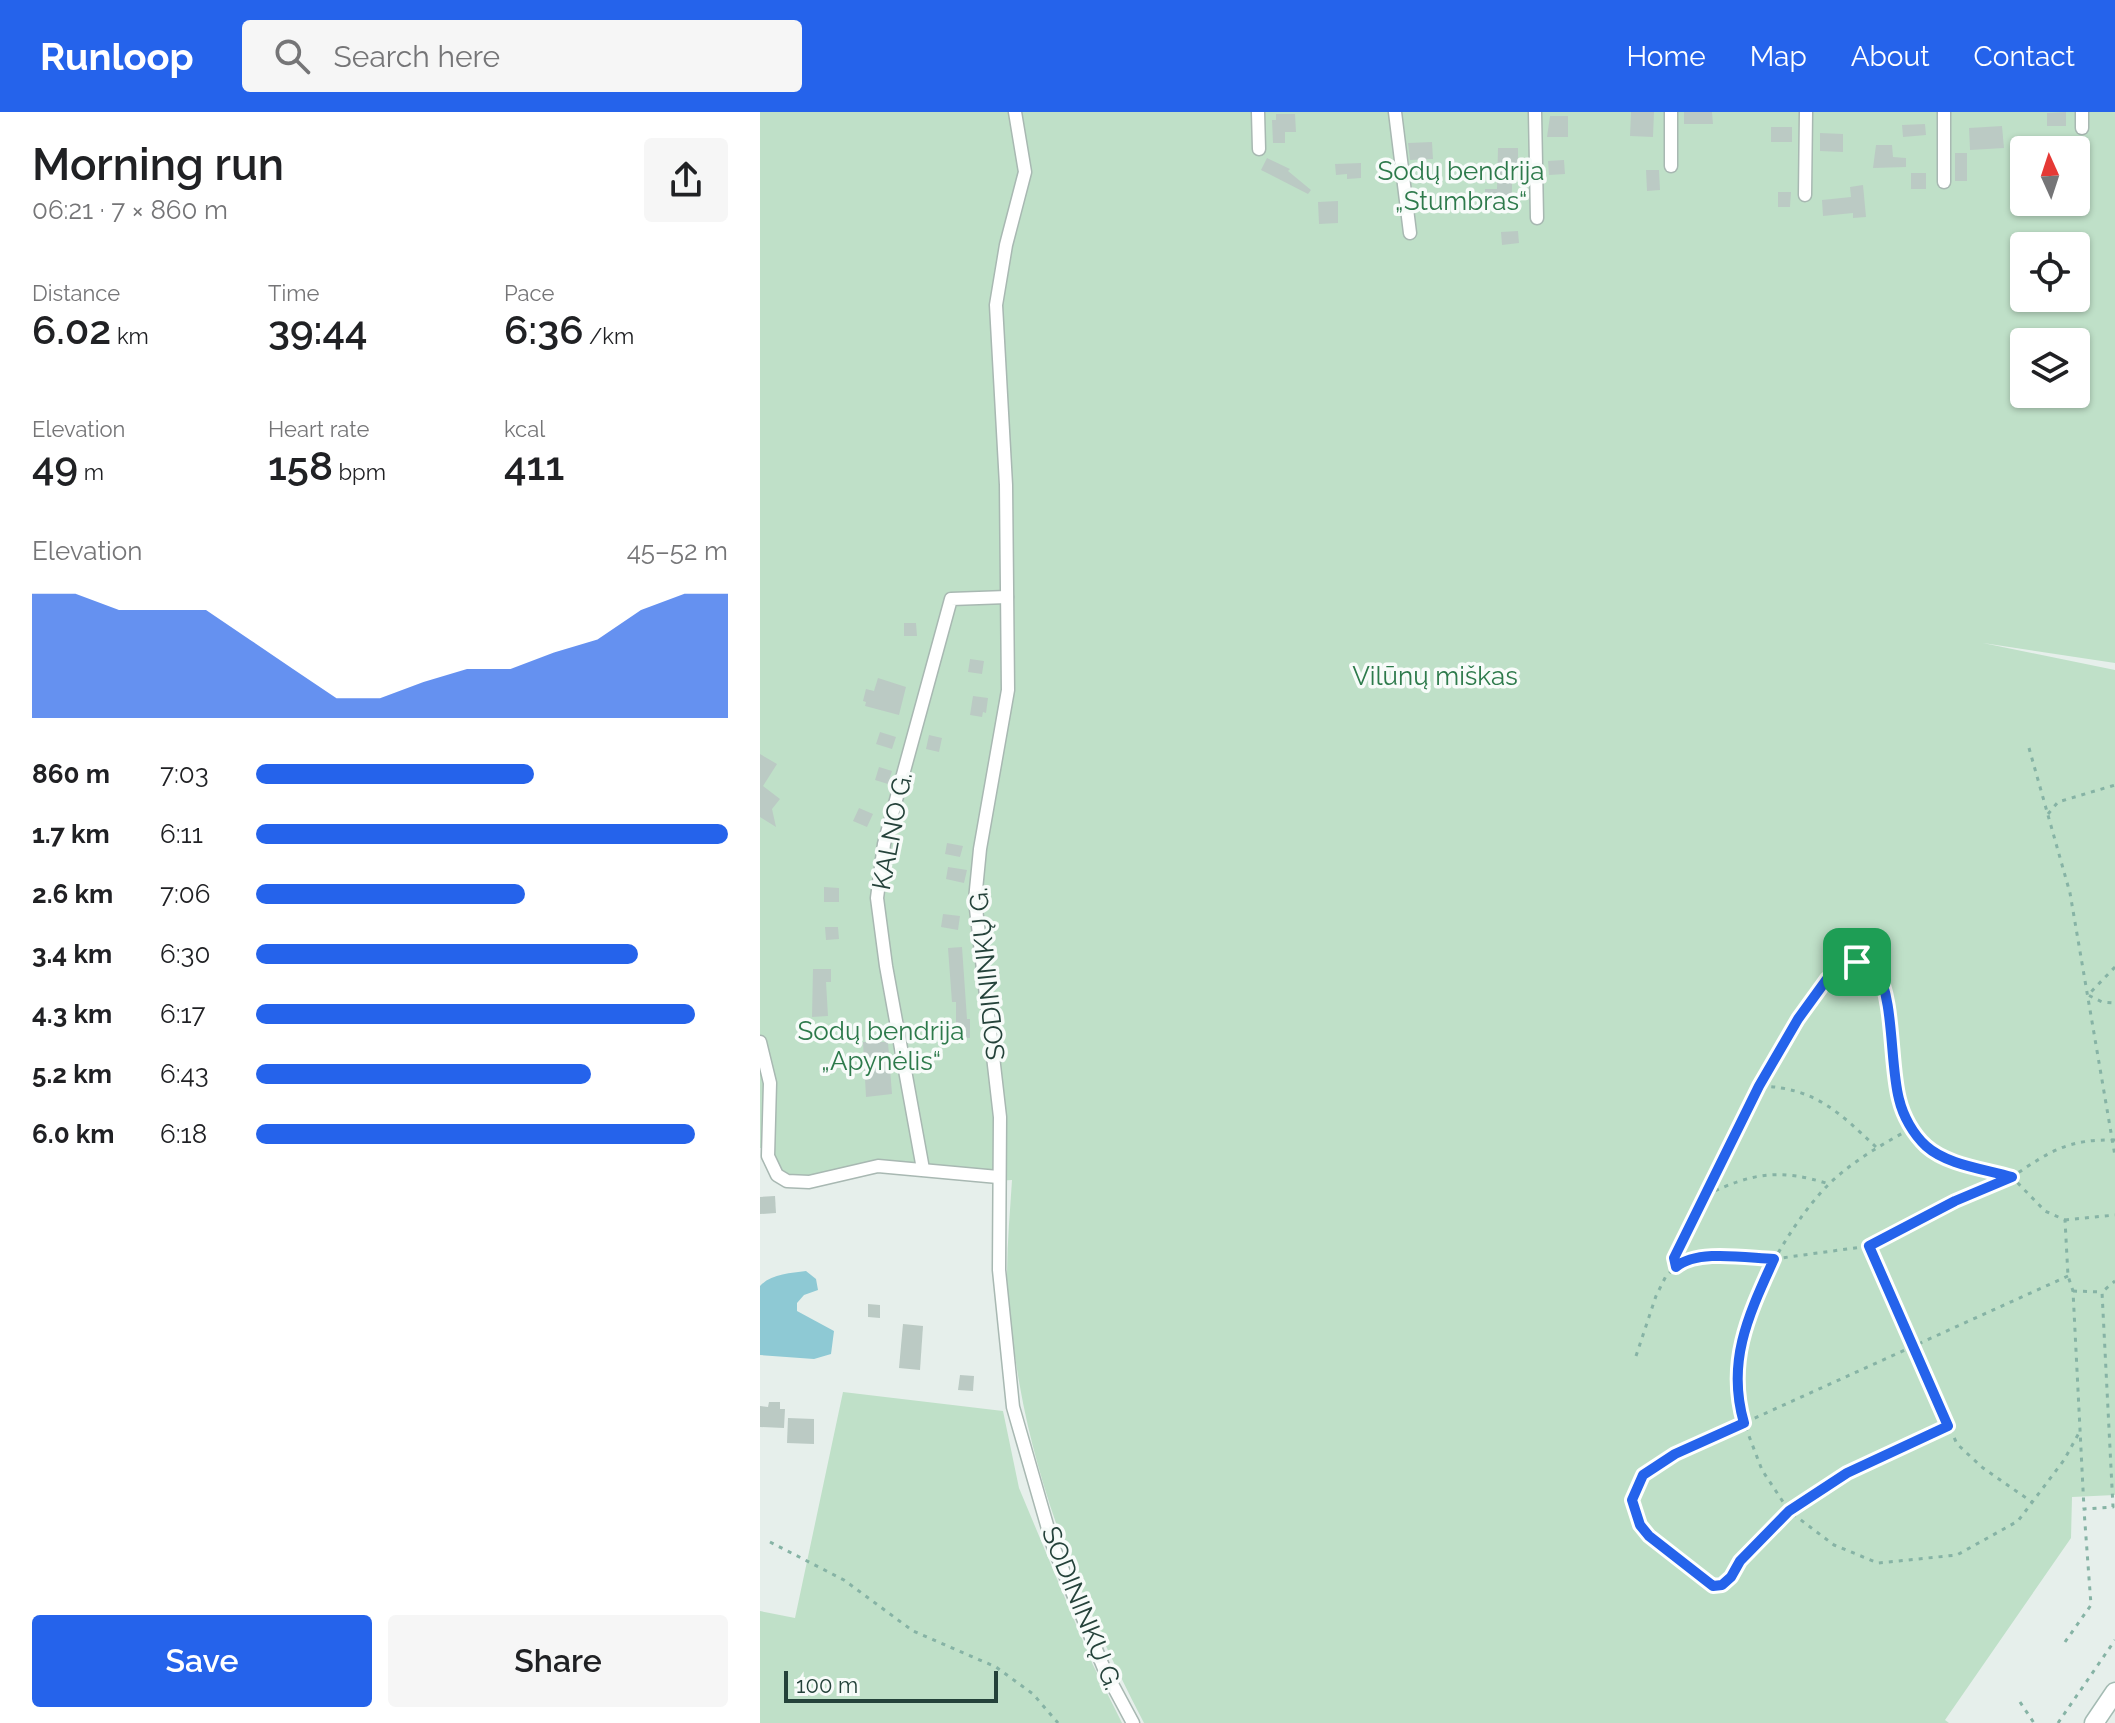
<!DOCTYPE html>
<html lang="en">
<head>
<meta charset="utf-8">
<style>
	:root { --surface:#fff; --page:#f6f6f6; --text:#202124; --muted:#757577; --accent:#2563eb }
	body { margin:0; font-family:Raleway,sans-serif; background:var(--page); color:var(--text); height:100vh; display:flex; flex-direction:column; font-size:30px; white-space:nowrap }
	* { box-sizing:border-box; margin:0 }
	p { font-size:26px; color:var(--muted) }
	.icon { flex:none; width:44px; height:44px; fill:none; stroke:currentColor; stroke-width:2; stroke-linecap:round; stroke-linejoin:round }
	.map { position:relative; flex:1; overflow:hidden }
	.details { display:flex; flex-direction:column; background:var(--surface); width:760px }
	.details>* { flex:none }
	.needle { width:52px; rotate:357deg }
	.tools { position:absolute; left:1250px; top:24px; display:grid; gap:16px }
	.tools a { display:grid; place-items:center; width:80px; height:80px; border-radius:8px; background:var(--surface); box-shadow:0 2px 6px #0004; font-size:40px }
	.scale { position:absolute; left:24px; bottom:20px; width:214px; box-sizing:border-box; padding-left:8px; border:4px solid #24423a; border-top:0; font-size:22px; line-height:28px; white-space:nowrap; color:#24423a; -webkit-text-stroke:6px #f7fbf9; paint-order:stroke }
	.pin { position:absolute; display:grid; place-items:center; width:68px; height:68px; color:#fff; margin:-34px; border-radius:16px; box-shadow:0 4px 12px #0006 }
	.round { display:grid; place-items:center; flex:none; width:84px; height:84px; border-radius:8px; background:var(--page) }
	.head { display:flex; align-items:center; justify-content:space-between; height:136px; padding:0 32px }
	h1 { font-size:44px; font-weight:600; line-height:60px }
	.metrics { display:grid; grid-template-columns:repeat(3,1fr); gap:12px; height:136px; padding:8px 32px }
	.metrics div { display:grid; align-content:center }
	.metrics b { font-size:40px; font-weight:600 }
	.metrics small { font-size:22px; font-weight:400 }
	.metrics p { font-size:22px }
	.chart { height:224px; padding:16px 32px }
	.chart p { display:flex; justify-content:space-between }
	.chart svg { width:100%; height:144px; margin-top:8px; fill:var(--accent); opacity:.7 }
	.primary-button { display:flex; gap:16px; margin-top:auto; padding:16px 32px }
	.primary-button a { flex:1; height:92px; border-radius:8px; background:var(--accent); color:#fff; font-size:32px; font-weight:600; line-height:92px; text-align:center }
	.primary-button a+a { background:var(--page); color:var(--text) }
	ul { padding:0 32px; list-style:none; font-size:26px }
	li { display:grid; grid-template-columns:128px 96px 1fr; align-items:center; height:60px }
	li i { height:20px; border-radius:10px; background:var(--accent) }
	header { display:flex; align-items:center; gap:48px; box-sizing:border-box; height:112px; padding:0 40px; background:var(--accent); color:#fff }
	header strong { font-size:38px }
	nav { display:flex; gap:44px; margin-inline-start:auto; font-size:28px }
	.search { width:560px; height:72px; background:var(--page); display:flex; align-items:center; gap:20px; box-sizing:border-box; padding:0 28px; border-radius:8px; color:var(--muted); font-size:30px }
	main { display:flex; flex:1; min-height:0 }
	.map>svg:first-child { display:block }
	.green { fill:#bfe0c8; fill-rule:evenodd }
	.water { fill:#8ec9d4 }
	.building { fill:#bbcac4 }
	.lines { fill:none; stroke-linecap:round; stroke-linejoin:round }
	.street-casing { stroke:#a8b8b2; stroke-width:15 }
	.secondary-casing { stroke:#a4bbb3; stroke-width:21 }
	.path { stroke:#86b3a5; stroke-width:3; stroke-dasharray:4 6; stroke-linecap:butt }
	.street { stroke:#fff; stroke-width:12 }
	.secondary { stroke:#fff; stroke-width:18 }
	.route-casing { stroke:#fff; stroke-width:16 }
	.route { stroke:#2563eb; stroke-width:10 }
	.labels { text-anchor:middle; stroke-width:7; stroke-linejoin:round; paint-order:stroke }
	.park-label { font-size:26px; fill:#2d7a4b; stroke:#f7fbf9 }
	.street-label { font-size:26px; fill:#24423a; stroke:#f7fbf9 }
</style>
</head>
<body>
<header>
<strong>Runloop</strong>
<div class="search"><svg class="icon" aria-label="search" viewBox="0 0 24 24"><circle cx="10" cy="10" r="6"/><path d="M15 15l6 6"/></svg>Search here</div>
<nav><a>Home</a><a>Map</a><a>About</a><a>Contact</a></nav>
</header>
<main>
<section class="details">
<div class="head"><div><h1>Morning run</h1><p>06:21 · 7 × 860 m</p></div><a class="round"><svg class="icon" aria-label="share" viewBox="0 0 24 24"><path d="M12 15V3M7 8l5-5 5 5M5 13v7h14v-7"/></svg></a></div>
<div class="metrics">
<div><p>Distance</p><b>6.02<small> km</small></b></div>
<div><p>Time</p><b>39:44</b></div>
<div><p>Pace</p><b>6:36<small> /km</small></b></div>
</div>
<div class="metrics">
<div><p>Elevation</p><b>49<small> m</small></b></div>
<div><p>Heart rate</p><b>158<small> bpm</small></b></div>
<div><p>kcal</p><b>411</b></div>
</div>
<div class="chart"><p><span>Elevation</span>45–52 m</p>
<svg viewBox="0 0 160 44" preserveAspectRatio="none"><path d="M0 44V6L10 6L20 11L30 11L40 11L50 20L60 29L70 38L80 38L90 33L100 29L110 29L120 24L130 20L140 11L150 6L160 6V44z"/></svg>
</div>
<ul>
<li><b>860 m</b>7:03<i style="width:59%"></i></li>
<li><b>1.7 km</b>6:11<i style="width:100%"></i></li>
<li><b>2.6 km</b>7:06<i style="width:57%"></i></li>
<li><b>3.4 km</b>6:30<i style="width:81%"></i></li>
<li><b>4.3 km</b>6:17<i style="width:93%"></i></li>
<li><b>5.2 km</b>6:43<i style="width:71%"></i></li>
<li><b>6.0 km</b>6:18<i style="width:93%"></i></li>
</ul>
<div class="primary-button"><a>Save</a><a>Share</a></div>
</section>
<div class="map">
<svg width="1355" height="1611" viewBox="0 0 1355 1611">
	<rect width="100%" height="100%" fill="#e6efeb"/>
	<!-- green -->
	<g class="green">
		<path d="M 0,0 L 1355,0 L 1355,551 L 1223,531 L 1355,558 L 1355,1383 L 1312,1385 L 1311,1426 L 1185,1608 L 1189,1611 L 384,1611 C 320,1488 267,1359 252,1220 C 250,1202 247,1183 247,1165 C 247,1133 250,1100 252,1068 L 234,1069 C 197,1067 160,1063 123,1061 C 84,1060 47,1089 10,1064 L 2,1036 L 0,1036 ZM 1264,38 L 1316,38 L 1316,90 L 1264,90 ZM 1264,134 L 1316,134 L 1316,186 L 1264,186 ZM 1264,230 L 1316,230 L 1316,282 L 1264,282 Z"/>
		<path d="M 83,1280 L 243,1299 L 259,1376 L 333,1553 L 362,1611 L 0,1611 L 0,1499 L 35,1506 Z"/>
	</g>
	<!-- water -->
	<path class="water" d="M 46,1159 L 56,1167 L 58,1178 L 44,1183 L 37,1191 L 37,1199 L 74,1219 L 71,1242 L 54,1247 L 0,1243 L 0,1174 C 11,1162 30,1161 46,1159 Z"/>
	<!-- building -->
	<g class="building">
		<path d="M 871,0 L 894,0 L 893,25 L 870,24 Z"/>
		<path d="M 924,0 L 952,0 L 953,12 L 924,12 Z"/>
		<path d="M 1306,0 L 1306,14 L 1287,14 L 1287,1 Z"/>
		<path d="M 516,2 L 535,2 L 536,20 L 525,20 L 525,31 L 513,31 L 512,8 L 516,8 Z"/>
		<path d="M 790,4 L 808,4 L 808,25 L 787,25 Z"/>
		<path d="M 1165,12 L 1166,23 L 1143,25 L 1142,13 Z"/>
		<path d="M 1242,14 L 1244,36 L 1210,38 L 1209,16 Z"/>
		<rect x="1011" y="15" width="21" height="15"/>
		<path d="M 1060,21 L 1083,22 L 1083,40 L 1060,39 Z"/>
		<path d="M 672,30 L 673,47 L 650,48 L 648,31 Z"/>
		<path d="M 1116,33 L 1132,33 L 1133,45 L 1146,46 L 1146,55 L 1113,56 Z"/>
		<path d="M 738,36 L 758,36 L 758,59 L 752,59 L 752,89 L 746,89 L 746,92 L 725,92 L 725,77 L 737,77 Z"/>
		<rect x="1195" y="41" width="12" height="28"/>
		<path d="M 507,46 L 530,57 L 528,59 L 551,78 L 548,82 L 501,58 Z"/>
		<path d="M 804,48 L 805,62 L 789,63 L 788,49 Z"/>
		<path d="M 601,51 L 601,66 L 587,67 L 587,62 L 576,63 L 575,52 Z"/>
		<path d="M 886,58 L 899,58 L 900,78 L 887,79 Z"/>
		<rect x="1151" y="61" width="15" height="16"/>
		<path d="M 1103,73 L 1106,105 L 1093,106 L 1093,101 L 1063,104 L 1062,88 L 1091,85 L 1090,75 Z"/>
		<path d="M 1018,80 L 1031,80 L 1030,95 L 1018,95 Z"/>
		<path d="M 578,89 L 578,111 L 559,112 L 558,90 Z"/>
		<path d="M 758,119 L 759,131 L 742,133 L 741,120 Z"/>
		<path d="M 144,511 L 156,511 L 157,524 L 144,524 Z"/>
		<path d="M 210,547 L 224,549 L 222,562 L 208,560 Z"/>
		<path d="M 118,566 L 146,575 L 139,603 L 105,594 L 106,590 L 103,589 L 106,577 L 114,579 Z"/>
		<path d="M 213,584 L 228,586 L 226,601 L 223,600 L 222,605 L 210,603 Z"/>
		<path d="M 120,620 L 136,625 L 132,637 L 116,632 Z"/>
		<path d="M 169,623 L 182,626 L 179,640 L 166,637 Z"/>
		<path d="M 0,642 L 17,652 L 3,674 L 20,687 L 12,697 L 16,715 L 0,705 Z"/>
		<path d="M 119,655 L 132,659 L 128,672 L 115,668 Z"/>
		<path d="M 99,696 L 113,702 L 107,715 L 93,709 Z"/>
		<path d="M 187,731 L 203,734 L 200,745 L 185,742 Z"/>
		<path d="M 188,755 L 207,758 L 204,771 L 186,767 Z"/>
		<path d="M 64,775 L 79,776 L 79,790 L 64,790 Z"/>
		<path d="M 183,802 L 200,804 L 198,818 L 181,815 Z"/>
		<path d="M 65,815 L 78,815 L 79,827 L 66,828 Z"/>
		<path d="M 202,835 L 207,907 L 210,907 L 210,926 L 196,926 L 196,890 L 192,890 L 188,836 Z"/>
		<path d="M 53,857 L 71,857 L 71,870 L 66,870 L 68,904 L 52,905 Z"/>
		<path d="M 103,930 L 128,930 L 132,982 L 106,985 Z"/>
		<path d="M 15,1084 L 16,1101 L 0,1102 L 0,1085 Z"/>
		<path d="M 108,1192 L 120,1193 L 120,1206 L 108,1205 Z"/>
		<path d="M 143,1212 L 163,1214 L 160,1258 L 139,1256 Z"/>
		<path d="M 200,1263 L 214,1264 L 213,1279 L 198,1278 Z"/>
		<path d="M 9,1290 L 20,1290 L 20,1297 L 25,1297 L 24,1316 L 0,1315 L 0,1294 L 8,1295 Z"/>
		<path d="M 28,1306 L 54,1307 L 54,1332 L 27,1331 Z"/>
	</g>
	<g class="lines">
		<!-- street casing -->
		<g class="street-casing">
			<g id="street">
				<path d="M 255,0 L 265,60 L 246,133 L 236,193 L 246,373 L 248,578 L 220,737 L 215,788 L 240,1005 L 239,1158 L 253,1295 L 293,1434 L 345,1559 L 373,1611"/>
				<path d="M 498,0 L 499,37"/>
				<path d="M 635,0 L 650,121"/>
				<path d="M 775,0 L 777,106"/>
				<path d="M 1322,16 L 1322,0"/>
				<path d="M 911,54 L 911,0"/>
				<path d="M 1184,70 L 1184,0"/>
				<path d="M 1045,83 L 1046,0"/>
				<path d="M 0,930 L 10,971 L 8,1044 L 17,1063 L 27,1069 L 49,1070 L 118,1054 L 238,1065"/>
				<path d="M 163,1057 L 126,854 L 117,786 L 124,732 L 191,487 L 247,485"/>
			</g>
		</g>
		<!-- secondary casing -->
		<g class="secondary-casing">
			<path id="secondary" d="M 1334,1611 L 1355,1580"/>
		</g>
		<!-- path -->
		<g class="path">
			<path d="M 1269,636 L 1310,781 L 1355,1044"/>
			<path d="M 1288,702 L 1298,690 L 1355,673"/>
			<path d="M 1355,855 L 1328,883 L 1342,890 L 1355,891"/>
			<path d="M 1001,974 C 1055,976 1079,1000 1117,1036"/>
			<path d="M 1150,1017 C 1121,1033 1093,1049 1069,1072 C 1024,1117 966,1222 977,1287 C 979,1295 982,1303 984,1311 L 915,1342 L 883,1363 L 872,1388 L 880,1413 L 889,1424 L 953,1474 L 962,1473 L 971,1465 L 980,1449 L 1029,1399 L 1087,1361 L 1188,1314"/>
			<path d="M 1355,1028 C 1308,1027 1290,1039 1252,1065 L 1285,1099 L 1305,1108 L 1308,1164 L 1313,1179 L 1324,1397 L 1353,1395 L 1342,1180 L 1355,1169"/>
			<path d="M 946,1083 C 992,1061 1019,1056 1069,1072"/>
			<path d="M 1305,1108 L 1355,1103"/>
			<path d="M 1109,1134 L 1197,1332 L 1223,1356 L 1272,1390"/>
			<path d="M 1308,1164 L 984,1311 L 1002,1358 L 1029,1399 L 1074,1433 L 1118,1451 L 1197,1443 L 1258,1409 L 1304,1348 L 1320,1319"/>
			<path d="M 1313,1179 L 1341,1180"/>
			<path d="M 876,1244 L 896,1184 L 906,1164 L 922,1149 L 942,1144 L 1014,1147 L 1109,1134 L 1195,1089 L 1252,1065 L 1188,1048 L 1168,1036 L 1151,1017 L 1139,989 L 1126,885 L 1118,861 L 1108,851 L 1097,850 L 1081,857 L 1067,867 L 1038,907 L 999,974 L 914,1146 L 916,1155"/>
			<path d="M 10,1430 L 84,1468 L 153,1519 L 236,1555 L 273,1582 L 298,1611"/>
			<path d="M 1305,1530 L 1331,1493 L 1324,1398"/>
			<path d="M 1260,1590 L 1274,1611"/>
			<path d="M 1298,1611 L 1355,1528"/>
		</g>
		<!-- street -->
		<use href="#street" class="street"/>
		<!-- secondary -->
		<use href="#secondary" class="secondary"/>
	</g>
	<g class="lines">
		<!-- route casing -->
		<g class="route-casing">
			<path id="route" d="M 1097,850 C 1106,851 1112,852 1117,860 C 1134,886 1130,954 1139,987 C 1143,1004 1153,1022 1166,1034 C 1187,1053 1225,1057 1252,1065 L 1195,1089 L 1109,1134 L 1188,1314 L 1087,1361 L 1029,1399 L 980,1449 L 971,1465 L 962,1473 L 953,1474 L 889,1424 L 880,1413 L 872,1388 L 883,1363 L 915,1342 L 984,1311 C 966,1249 989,1202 1014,1147 C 987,1146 937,1137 916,1155 L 914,1146 L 999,974 L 1038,907 L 1067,867 Z"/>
		</g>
		<!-- route -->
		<use href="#route" class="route"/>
	</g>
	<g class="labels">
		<!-- park labels -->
		<g class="park-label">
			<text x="701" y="68">Sodų bendrija<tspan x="701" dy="30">„Stumbras“</tspan></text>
			<text x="675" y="573">Vilūnų miškas</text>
			<text x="121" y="928">Sodų bendrija<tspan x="121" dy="30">„Apynėlis“</tspan></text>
		</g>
		<!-- street labels -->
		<g class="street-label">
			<text transform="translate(132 719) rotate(-79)" y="9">KALNO G.</text>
			<text transform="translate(227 862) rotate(-96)" y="9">SODININKŲ G.</text>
			<text transform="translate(322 1496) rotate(68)" y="9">SODININKŲ G.</text>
		</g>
	</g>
</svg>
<div class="tools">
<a><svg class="needle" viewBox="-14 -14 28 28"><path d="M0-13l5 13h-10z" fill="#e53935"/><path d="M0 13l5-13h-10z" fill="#757577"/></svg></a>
<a><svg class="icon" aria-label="locate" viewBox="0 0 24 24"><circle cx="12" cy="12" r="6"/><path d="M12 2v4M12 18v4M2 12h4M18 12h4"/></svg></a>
<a><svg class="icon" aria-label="layers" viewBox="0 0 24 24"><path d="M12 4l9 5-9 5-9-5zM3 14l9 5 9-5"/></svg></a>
</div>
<div class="scale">100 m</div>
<div class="pin" style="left:1097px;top:850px;background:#1e9e55"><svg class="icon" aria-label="arrive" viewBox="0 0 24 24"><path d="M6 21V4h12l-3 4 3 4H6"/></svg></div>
</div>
</main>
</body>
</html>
